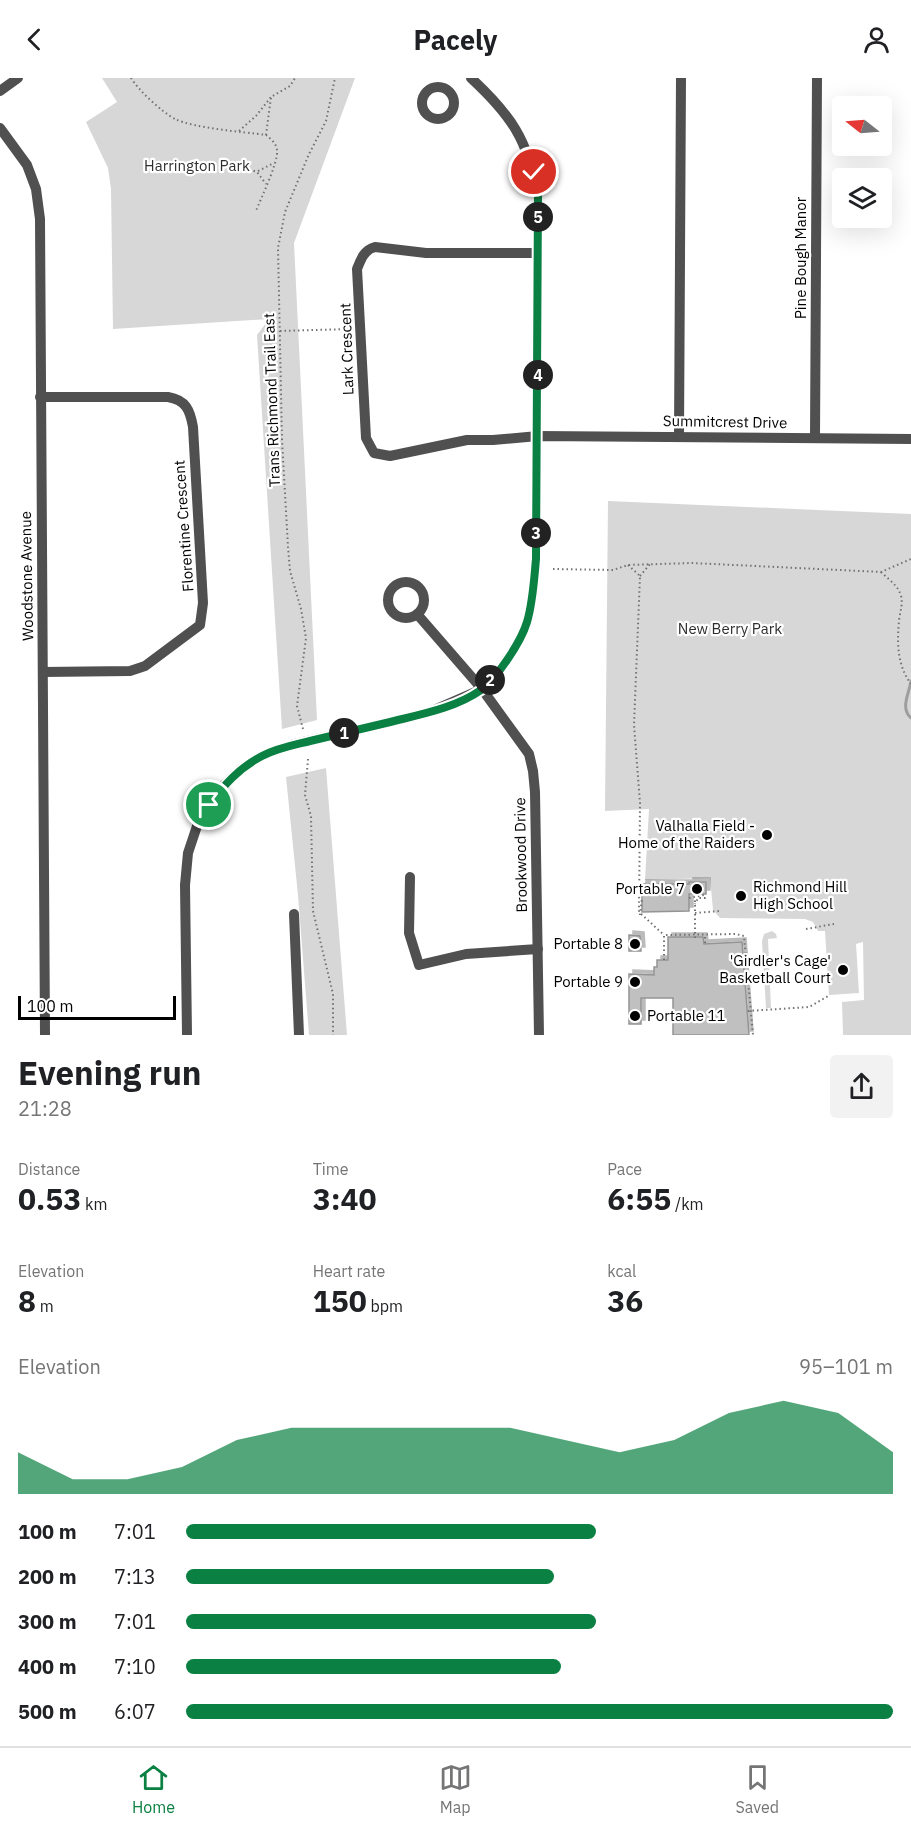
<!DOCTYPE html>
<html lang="en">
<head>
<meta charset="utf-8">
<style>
	:root { --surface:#fff; --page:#f2f2f2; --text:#202124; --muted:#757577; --line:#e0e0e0; --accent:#0b8043 }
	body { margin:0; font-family:"IBM Plex Sans",sans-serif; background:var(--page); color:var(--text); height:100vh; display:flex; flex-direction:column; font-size:22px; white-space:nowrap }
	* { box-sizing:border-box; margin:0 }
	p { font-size:20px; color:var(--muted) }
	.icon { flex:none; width:33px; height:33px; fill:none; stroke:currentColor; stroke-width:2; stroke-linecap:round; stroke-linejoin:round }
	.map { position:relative; height:957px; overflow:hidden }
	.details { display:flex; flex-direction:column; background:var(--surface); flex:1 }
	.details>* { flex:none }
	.needle { width:39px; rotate:287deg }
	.fabs { position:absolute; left:832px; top:18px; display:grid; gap:12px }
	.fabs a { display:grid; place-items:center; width:60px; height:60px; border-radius:6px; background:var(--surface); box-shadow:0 6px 24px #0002; font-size:30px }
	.scale { position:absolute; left:18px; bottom:15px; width:158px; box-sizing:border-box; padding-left:6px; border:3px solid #000; border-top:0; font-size:16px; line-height:21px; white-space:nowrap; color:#000; -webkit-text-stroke:4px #fff; paint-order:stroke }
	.pin { position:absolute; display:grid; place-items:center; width:51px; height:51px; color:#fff; margin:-26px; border:3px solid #fff; border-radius:50%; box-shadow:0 2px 6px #0007 }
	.km { position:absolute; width:30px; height:30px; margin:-15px; border-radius:50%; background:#222; color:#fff; font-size:16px; line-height:30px; text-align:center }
	.round { display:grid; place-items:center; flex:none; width:63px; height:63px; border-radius:6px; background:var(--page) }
	.overview { display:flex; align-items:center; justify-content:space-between; height:102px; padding:0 18px }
	h1 { font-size:33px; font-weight:700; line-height:45px }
	.stats { display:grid; grid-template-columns:repeat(3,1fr); gap:9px; height:102px; padding:6px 18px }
	.stats div { display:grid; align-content:center }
	.stats b { font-size:30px; font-weight:700 }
	.stats small { font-size:16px; font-weight:400 }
	.stats p { font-size:16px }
	.chart { height:168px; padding:12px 18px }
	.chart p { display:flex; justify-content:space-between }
	.chart svg { width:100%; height:108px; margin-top:6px; fill:var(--accent); opacity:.7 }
	ul { padding:0 18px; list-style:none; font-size:20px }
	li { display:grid; grid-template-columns:96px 72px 1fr; align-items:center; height:45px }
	li i { height:15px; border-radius:8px; background:var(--accent) }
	header { display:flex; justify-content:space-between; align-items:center; height:78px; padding:0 18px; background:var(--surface); font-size:27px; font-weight:700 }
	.menu { display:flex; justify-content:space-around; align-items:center; height:84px; border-top:2px solid var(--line); background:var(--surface); font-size:16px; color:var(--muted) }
	.menu a { display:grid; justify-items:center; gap:3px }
	.menu .current { color:var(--accent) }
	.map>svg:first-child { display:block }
	.green { fill:#d7d7d7 }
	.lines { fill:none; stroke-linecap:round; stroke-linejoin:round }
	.stream { stroke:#9e9e9e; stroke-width:3 }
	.building { fill:#c0c0c0; stroke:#949494; stroke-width:1.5; filter:url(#shadow) }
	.path { stroke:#727272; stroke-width:2; stroke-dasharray:1.5 3; stroke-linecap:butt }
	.minor { stroke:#505050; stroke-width:10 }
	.route-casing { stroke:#fff; stroke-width:12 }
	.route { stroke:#0b8043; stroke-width:8 }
	.poi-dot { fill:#000; stroke:#fff; stroke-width:2 }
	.labels { text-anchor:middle; stroke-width:4.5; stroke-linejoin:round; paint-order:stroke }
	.park-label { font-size:15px; fill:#2e2e2e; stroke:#fff }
	.street-label { font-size:15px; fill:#000; stroke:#fff }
	.poi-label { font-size:15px; fill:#000; stroke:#fff; text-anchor:end }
</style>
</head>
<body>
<header><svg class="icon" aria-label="back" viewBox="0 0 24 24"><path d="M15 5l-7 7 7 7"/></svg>Pacely<svg class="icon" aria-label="person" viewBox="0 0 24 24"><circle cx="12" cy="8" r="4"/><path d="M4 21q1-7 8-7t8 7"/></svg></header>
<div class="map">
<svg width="911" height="957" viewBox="0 0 911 957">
	<defs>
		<filter id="shadow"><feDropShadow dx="4" dy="-4" stdDeviation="0" flood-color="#0004"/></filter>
	</defs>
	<rect width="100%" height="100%" fill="#fff"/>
	<!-- green -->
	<g class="green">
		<path d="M 102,0 L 355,0 L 294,165 L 317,642 L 282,651 L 257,257 L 269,241 L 113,251 L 111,111 L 108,90 L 86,44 L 117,24 Z"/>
		<path d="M 608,423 L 911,436 L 911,957 L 843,957 L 842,924 L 864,922 L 863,864 L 856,866 L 859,915 L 829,917 L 825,853 L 818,853 L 813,844 L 805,841 L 720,840 L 713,832 L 710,800 L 645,802 L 649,731 L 605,733 Z"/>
		<path d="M 326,690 L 347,957 L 309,957 L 298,817 L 286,699 Z"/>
		<path d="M 772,853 L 776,856 L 777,860 L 768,861 L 771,930 L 766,930 L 762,863 L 764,856 Z"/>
	</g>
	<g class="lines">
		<!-- stream -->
		<path class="stream" d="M 911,603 C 909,616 900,630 911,640"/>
	</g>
	<!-- building -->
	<g class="building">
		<path d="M 689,804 L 706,804 L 706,816 L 689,816 L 689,833 L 642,834 L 642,806 L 689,806 Z"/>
		<path d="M 629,857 L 640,858 L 641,873 L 629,873 Z"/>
		<path d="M 668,859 L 703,859 L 704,866 L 742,864 L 749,957 L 673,957 L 673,920 L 641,920 L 641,946 L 629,946 L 629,896 L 654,897 L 654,889 L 657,889 L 657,882 L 668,882 Z"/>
	</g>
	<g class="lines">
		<!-- path -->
		<g class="path">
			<path d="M 131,0 C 139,13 162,34 175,41 C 193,50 244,54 266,57 C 271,61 277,66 277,73 C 278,85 261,120 256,133"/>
			<path d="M 239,53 L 256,38 L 271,19"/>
			<path d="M 266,57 L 271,19 L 290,8 L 295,0"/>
			<path d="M 228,84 L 257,94 L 266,106"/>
			<path d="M 258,93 L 274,85"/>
			<path d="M 280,253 L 349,251"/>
			<path d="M 628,487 L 640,498 L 634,647 L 640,725 L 639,834 L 664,857"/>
			<path d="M 553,491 L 613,492 L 628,487 L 692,485 L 881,494 L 911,481"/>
			<path d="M 881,494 C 887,500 897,507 900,515 C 904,524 900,533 899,543 C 897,565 897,587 911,606"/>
			<path d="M 640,498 L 650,486"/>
			<path d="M 303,651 L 297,628 L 306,560 L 301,531 L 290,493 L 288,469 L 282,362 L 278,170 L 285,134 L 309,76 L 326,43 L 335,0"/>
			<path d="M 308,681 L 305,717 L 311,738 L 313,833 L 333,916 L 333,957"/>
			<path d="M 689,820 L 704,817 L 705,820 L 698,820 L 695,826"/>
			<path d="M 695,835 L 719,833"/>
			<path d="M 640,837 L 642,820"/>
			<path d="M 806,851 L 834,846"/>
			<path d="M 695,860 L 695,820"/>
			<path d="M 705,865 L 705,856"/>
			<path d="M 664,882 L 664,857 L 736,856 L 744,858 L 753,957"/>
			<path d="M 748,933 L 809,929 L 830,917"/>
		</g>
		<!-- minor -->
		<g class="minor">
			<circle cx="438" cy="25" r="16"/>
			<path d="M 0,13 L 18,0"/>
			<path d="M 0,50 L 27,87 L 36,111 L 40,141 L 45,957"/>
			<path d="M 538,175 L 426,175 L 375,169 C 364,172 361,181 357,191 L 366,360 L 374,375 L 390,378 L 467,362 L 493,362 L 538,358 L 911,361"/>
			<path d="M 40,319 L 168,319 C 186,322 190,332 193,349 L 203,525 L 200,547 L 145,588 L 130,593 L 43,594"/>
			<path d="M 679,358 L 681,0"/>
			<path d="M 815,360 L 817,0"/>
			<circle cx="406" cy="522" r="18"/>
			<path d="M 417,536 L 482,611 L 516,658 L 529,676 L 533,693 L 535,714 L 539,957"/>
			<path d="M 410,799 L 409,855 L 419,887 L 466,876 L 538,871"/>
			<path d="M 294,836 L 299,957"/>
			<path d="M 187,957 L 185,807 L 188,775 L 197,748 L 209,727 L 224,707 L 241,691 L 264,677 L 294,666 L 427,635 L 482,611 L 500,591 L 518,565 L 527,544 L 533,515 L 536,481 L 538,117 C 528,62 511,37 471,0"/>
		</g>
	</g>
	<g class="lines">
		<!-- route casing -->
		<g class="route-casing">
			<path id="route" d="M 209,727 C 224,707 239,690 262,678 C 277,670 294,667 310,663 C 336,657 361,651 386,645 C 417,637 454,631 481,612 C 497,600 521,564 527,544 C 533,524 534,502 536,481 L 538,117 L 534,94"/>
		</g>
		<!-- route -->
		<use href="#route" class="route"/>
	</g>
	<!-- markers -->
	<g class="poi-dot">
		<circle cx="767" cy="757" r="6"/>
		<circle cx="697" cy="811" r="6"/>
		<circle cx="741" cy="818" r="6"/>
		<circle cx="635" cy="866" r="6"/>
		<circle cx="843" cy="892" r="6"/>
		<circle cx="635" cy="904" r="6"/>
		<circle cx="635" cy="938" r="6"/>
	</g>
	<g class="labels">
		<!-- park labels -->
		<g class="park-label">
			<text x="197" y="93">Harrington Park</text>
			<text x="730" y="556">New Berry Park</text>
		</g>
		<!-- street labels -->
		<g class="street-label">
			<text transform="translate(801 180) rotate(-90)" y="5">Pine Bough Manor</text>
			<text transform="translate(347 271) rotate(-92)" y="5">Lark Crescent</text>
			<text transform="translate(272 322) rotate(-92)" y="5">Trans Richmond Trail East</text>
			<text transform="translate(725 344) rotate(1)" y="5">Summitcrest Drive</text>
			<text transform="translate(184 448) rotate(-94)" y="5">Florentine Crescent</text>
			<text transform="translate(27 498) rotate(-91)" y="5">Woodstone Avenue</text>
			<text transform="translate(521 777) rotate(-91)" y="5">Brookwood Drive</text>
		</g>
		<!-- poi labels -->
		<g class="poi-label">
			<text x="755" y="753">Valhalla Field -<tspan x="755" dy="17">Home of the Raiders</tspan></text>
			<text x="753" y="814" text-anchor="start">Richmond Hill<tspan x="753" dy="17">High School</tspan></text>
			<text x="685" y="816">Portable 7</text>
			<text x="623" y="871">Portable 8</text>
			<text x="831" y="888">'Girdler's Cage'<tspan x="831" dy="17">Basketball Court</tspan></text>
			<text x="623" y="909">Portable 9</text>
			<text x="647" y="943" text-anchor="start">Portable 11</text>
		</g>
	</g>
</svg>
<div class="fabs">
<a><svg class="needle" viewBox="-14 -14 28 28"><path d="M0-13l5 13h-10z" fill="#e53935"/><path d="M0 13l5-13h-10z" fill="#757577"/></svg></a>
<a><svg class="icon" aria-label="layers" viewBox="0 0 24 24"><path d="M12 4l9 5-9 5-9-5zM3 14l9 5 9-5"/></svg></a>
</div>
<div class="scale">100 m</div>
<div class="pin" style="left:209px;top:727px;background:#1e9e55"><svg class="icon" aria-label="arrive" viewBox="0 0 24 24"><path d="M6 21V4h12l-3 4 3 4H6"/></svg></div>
<div class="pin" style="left:534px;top:94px;background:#d93025"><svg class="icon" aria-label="check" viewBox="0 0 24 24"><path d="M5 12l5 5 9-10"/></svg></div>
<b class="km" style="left:344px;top:655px">1</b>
<b class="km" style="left:490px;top:602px">2</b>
<b class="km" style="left:536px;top:455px">3</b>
<b class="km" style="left:538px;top:297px">4</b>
<b class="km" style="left:538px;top:139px">5</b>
</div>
<section class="details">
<div class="overview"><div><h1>Evening run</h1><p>21:28</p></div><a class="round"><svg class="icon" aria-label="share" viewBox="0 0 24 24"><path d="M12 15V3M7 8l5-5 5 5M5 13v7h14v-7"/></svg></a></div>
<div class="stats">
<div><p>Distance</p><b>0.53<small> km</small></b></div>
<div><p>Time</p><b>3:40</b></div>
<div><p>Pace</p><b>6:55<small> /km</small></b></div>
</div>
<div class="stats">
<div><p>Elevation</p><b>8<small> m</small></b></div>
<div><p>Heart rate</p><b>150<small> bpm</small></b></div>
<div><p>kcal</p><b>36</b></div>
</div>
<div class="chart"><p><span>Elevation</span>95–101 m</p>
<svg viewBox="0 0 160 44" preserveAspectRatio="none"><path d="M0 44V27L10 38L20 38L30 33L40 22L50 17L60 17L70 17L80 17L90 17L100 22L110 27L120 22L130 11L140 6L150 11L160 27V44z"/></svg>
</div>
<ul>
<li><b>100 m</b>7:01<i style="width:58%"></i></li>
<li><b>200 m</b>7:13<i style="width:52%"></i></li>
<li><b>300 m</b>7:01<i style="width:58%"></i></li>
<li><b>400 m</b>7:10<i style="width:53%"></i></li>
<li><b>500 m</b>6:07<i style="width:100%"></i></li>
</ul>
</section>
<nav class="menu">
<a class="current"><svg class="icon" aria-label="home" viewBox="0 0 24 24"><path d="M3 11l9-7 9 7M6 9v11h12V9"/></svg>Home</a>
<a><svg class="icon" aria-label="map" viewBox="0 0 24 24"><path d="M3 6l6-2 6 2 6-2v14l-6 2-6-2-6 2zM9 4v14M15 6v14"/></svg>Map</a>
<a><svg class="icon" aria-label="saved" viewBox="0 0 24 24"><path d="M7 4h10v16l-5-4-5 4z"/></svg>Saved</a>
</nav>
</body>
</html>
